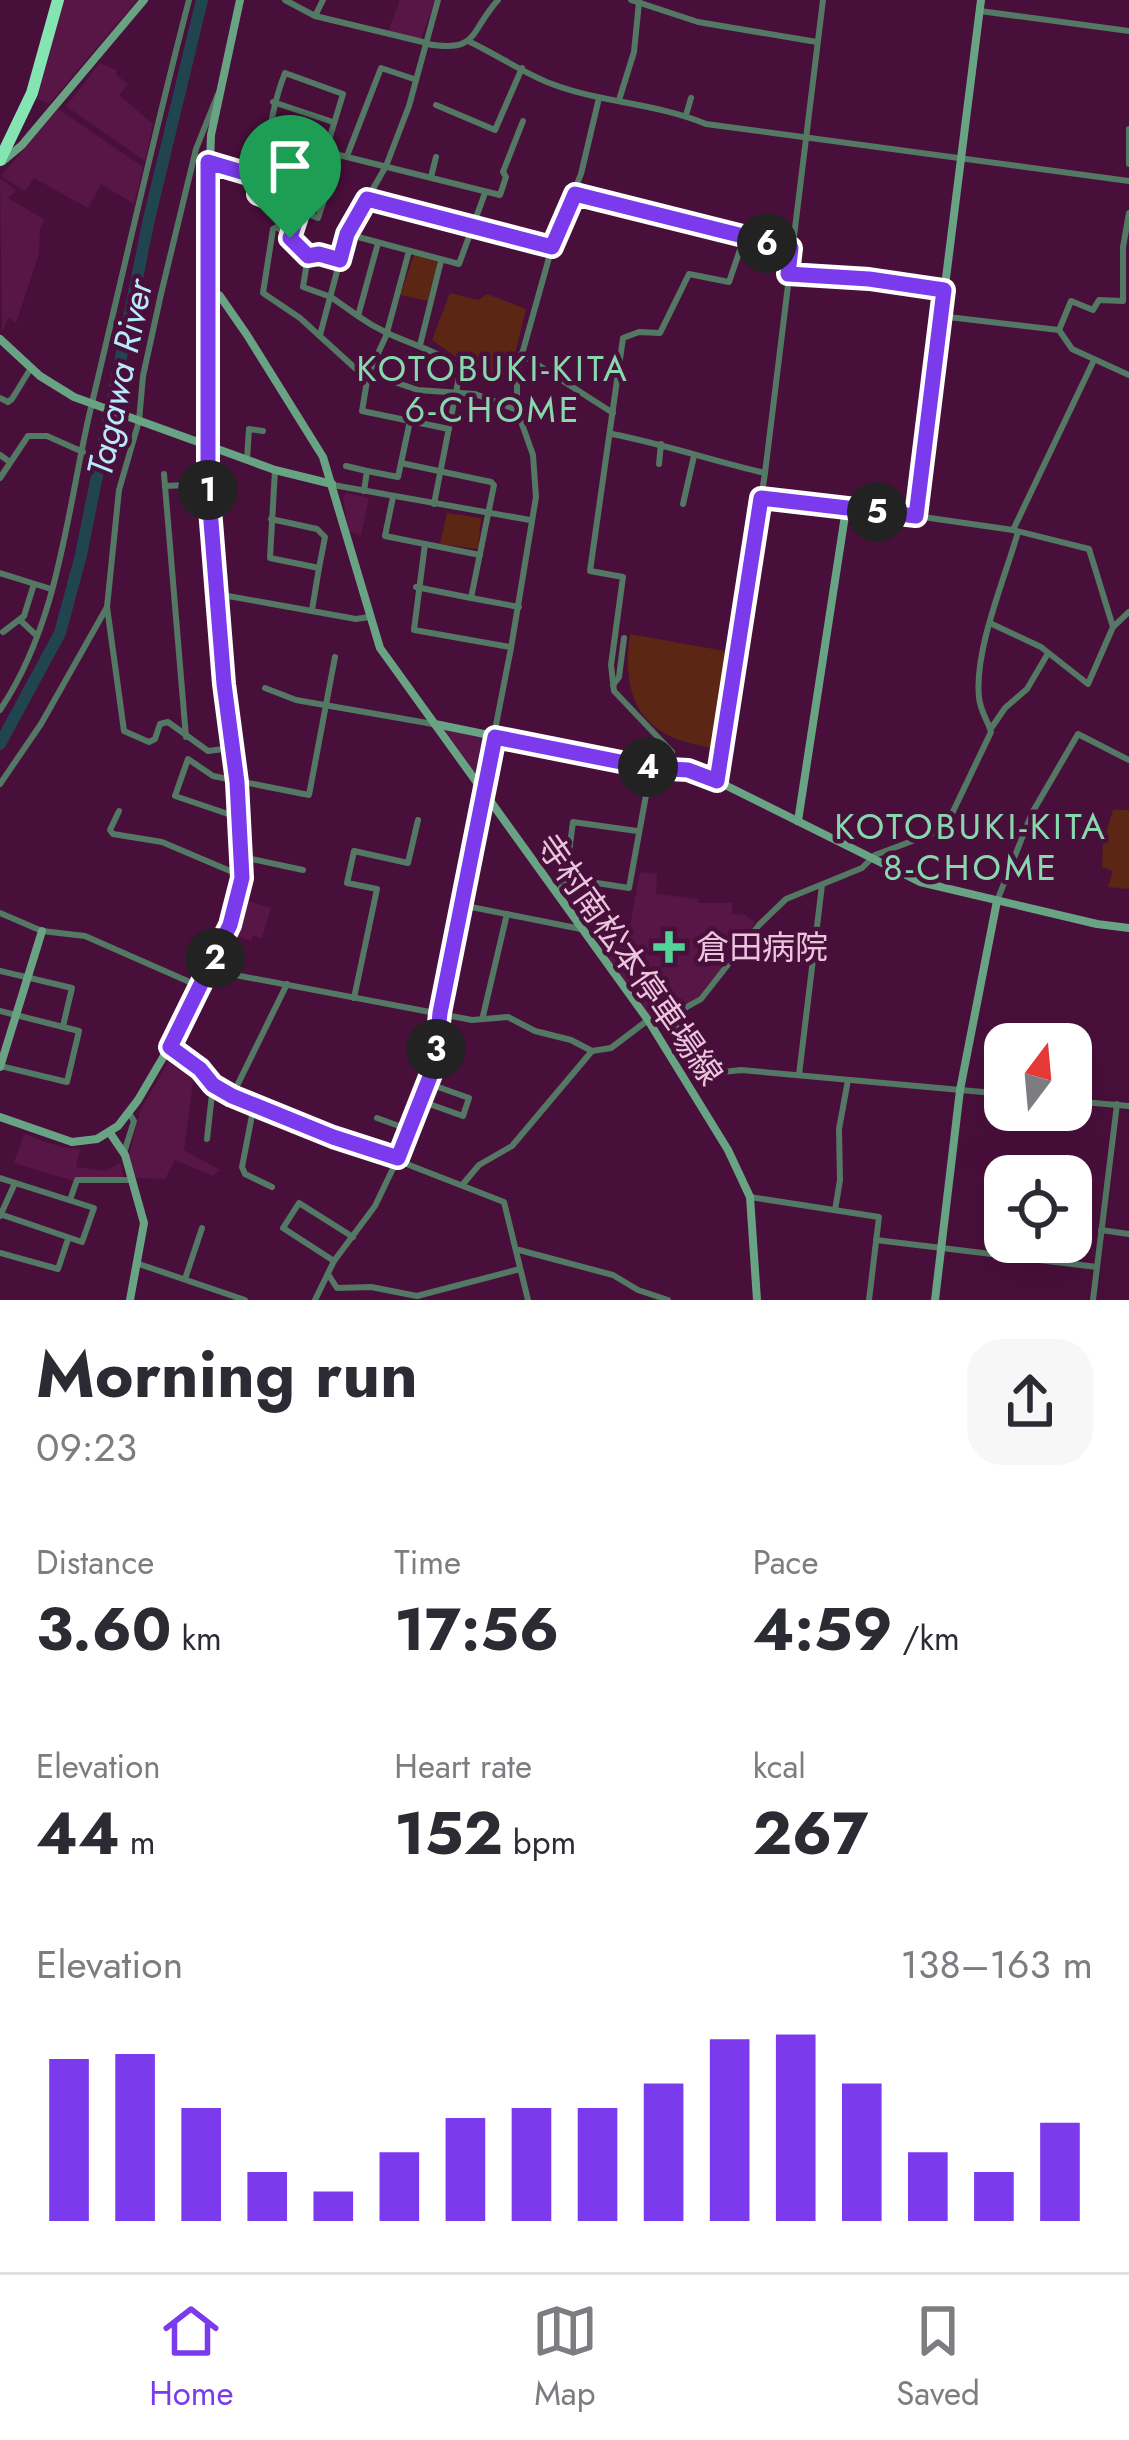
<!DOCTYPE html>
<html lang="en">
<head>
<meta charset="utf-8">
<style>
	:root { --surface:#fff; --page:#f7f7f7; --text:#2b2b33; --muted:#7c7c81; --line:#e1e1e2; --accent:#7c3aed }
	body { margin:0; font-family:Jost,"Noto Sans JP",sans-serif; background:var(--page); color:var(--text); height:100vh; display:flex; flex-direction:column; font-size:45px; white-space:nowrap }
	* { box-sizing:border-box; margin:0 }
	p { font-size:39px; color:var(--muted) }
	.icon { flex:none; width:66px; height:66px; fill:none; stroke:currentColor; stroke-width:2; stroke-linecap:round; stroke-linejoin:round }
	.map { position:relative; height:1300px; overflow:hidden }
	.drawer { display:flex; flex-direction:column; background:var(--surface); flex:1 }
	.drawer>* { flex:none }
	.needle { width:78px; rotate:16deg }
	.controls { position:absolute; left:984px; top:1023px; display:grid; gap:24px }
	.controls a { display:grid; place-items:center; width:108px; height:108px; border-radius:24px; background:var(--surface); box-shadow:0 12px 48px #0002; font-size:60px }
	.pin { position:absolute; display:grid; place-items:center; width:102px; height:102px; color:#fff; margin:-123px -51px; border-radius:50% 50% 50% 0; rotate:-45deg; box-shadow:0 0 12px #0007 }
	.pin .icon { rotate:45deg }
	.km { position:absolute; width:60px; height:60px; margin:-30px; border-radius:50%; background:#222; color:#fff; font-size:33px; line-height:60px; text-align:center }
	.round { display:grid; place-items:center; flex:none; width:126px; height:126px; border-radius:36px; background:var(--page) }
	.overview { display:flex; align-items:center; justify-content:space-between; height:204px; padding:0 36px }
	h1 { font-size:66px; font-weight:700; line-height:90px }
	.stats { display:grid; grid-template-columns:repeat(3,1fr); gap:18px; height:204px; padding:12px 36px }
	.stats div { display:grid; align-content:center }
	.stats b { font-size:60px; font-weight:700 }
	.stats small { font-size:33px; font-weight:400 }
	.stats p { font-size:33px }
	.chart { height:336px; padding:24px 36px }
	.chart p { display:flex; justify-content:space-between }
	.chart svg { width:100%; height:216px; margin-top:12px; stroke:var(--accent); stroke-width:6 }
	.tab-bar { display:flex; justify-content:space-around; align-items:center; height:168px; border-top:3px solid var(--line); background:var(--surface); font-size:33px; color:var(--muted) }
	.tab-bar a { display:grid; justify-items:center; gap:6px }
	.tab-bar .selected { color:var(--accent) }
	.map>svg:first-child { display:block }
	.built { fill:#571646 }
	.green { fill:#5b2613 }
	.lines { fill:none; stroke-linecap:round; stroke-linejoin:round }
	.river { stroke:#204551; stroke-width:12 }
	.street { stroke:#537864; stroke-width:6 }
	.secondary { stroke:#68a484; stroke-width:8 }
	.highway { stroke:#84e4b2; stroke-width:12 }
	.route-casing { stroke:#fff; stroke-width:24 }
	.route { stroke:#7c3aed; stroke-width:15 }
	.poi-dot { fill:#52d397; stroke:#490f3b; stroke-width:4.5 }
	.labels { text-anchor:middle; stroke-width:9; stroke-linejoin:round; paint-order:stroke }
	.poi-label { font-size:33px; fill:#eac5dc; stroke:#490f3b; text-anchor:start }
	.street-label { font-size:33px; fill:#eac5dc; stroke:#490f3b }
	.neighbourhood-label { font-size:36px; letter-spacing:3px; fill:#87d8ad; stroke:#490f3b }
	.water-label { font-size:36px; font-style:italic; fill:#b6eafb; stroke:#490f3b }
</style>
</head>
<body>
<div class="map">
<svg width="1129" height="1300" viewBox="0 0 1129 1300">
	<rect width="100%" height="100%" fill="#490f3b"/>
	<!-- built -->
	<g class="built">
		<path d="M 64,0 L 137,0 L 49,104 L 37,99 Z"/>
		<path d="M 400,0 L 435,0 L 421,39 L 388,32 Z"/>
		<path d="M 100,63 L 116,70 L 116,75 L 128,84 L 119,95 L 153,124 L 145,161 L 66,106 Z"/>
		<path d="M 58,109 L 143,167 L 134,204 L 101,184 L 88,208 L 34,178 L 25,191 L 1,176 Z"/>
		<path d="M 0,178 L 16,190 L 8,198 L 45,220 L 40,229 L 39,254 L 16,323 L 9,317 L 2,332 Z"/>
		<path d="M 346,493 L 369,498 L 361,535 L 349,532 L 343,498 Z"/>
		<path d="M 445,730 L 491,740 L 483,781 L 481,782 Z"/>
		<path d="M 640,872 L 657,874 L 656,894 L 698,899 L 699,903 L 732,903 L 732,914 L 745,915 L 755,923 L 727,960 L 718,961 L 722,968 L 692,1003 L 667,1014 L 650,1016 L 589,930 L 628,937 Z"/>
		<path d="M 244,900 L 271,908 L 262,938 L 253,936 L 251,941 L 232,934 Z"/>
		<path d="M 174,1052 L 195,1067 L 184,1150 L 220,1170 L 213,1176 L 175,1160 L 165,1179 L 135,1178 L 128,1159 L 140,1111 Z"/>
		<path d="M 24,1134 L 61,1147 L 80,1149 L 76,1167 L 106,1171 L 121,1162 L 123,1178 L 74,1181 L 14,1163 Z"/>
	</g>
	<!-- green -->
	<g class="green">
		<path d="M 414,255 L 436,260 L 437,264 L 428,301 L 400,295 Z"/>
		<path d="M 450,293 L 478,300 L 487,294 L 526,309 L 512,367 L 483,376 L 432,340 Z"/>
		<path d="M 447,513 L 481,518 L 478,549 L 440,544 Z"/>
		<path d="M 630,634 L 730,652 L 714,748 C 644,739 620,702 630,634 Z"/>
		<path d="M 1113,810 L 1129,810 L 1129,889 L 1108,887 L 1113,871 L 1102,867 L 1103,842 Z"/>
	</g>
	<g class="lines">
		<!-- river -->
		<path class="river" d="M 0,744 L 60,633 L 81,555 L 149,219 L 202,0"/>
		<!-- street -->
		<g class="street">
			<path d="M 285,0 L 315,16 L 423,42"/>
			<path d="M 631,0 L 698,22 L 817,42"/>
			<path d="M 980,11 L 1129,31"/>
			<path d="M 315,16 L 323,0"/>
			<path d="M 468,41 C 496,54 523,73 552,84 C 602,103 656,103 706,124 L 1129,181"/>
			<path d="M 427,44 C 479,53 469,32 498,0"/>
			<path d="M 619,100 L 634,52 L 639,2"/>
			<path d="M 273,102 L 333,122"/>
			<path d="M 436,105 L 495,130 L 522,68"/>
			<path d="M 686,115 L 691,98"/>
			<path d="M 1129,129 L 1129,164"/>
			<path d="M 268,131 L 338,154"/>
			<path d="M 326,150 L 343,94 L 285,73 C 269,113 268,152 258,194 L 318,218 L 339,155 L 500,195 L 506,177 L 503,172 L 523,121"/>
			<path d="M 347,156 L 381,68 L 414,79"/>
			<path d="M 209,162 L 262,178"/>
			<path d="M 266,165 L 330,185"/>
			<path d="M 431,177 L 436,157"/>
			<path d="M 575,194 L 791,248"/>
			<path d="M 367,199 L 552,247"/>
			<path d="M 299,210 L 290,238 L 308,256 L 303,287 L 331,297 L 358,316"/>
			<path d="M 347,234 L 459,264 L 485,193"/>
			<path d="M 290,238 L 277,227 L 273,229 L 263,293 L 300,318 L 356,369 L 418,390 L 475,394 L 517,410"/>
			<path d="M 378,243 L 358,316 C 394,342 424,343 461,367 L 434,504"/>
			<path d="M 409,251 L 386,336 L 368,375 L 362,411 L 449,429"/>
			<path d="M 308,256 L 319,254 L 340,259"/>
			<path d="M 788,274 L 944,289"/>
			<path d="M 940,316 L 1059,330 L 1072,349 L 1129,375"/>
			<path d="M 1059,330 L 1071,301 L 1093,310 L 1099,300 L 1123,301 L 1123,247 L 1129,213"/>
			<path d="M 320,335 L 347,234 L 386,166 L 409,106 L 438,0"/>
			<path d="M 420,345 L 441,261"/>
			<path d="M 521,354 L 613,413"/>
			<path d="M 0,398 L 8,402 L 12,399 L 31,368"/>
			<path d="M 612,434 C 664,444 713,461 765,473"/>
			<path d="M 0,455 L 10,462"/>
			<path d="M 247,459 L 249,429 L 263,431"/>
			<path d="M 401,463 L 491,482 L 494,485 L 471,598 L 416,587"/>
			<path d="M 659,464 L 661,444"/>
			<path d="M 346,466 L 367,471"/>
			<path d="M 275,470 L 270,558 L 319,568 L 312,610"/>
			<path d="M 164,474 L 186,737"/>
			<path d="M 0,478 L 28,436 L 47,436 L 83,452"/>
			<path d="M 333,485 L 530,520"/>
			<path d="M 165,486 L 208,484"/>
			<path d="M 364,491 L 367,471 L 398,477 L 410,421"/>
			<path d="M 393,497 L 385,536 L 425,544 L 414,630 L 510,647"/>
			<path d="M 761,498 L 846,509"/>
			<path d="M 683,504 L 694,456"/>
			<path d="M 916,516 L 1013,530 L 1089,549 L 1113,627"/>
			<path d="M 271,519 L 317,529 L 325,537 L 319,568"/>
			<path d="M 1013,530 L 1094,360"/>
			<path d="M 425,544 L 480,555"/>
			<path d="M 0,573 L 51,589"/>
			<path d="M 217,594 L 356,619 L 369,617"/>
			<path d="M 471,598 L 519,607"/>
			<path d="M 107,607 L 124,731 L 149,742 L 155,739 L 160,724 L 168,722 L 208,751 L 232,748"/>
			<path d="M 20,620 L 37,636"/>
			<path d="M 992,624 L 1041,647 L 1088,684 L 1113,627 L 1129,612"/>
			<path d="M 3,632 L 24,616 L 34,584"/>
			<path d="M 613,685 L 619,677 L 624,638"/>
			<path d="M 265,688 L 296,700 L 433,724"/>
			<path d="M 0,710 C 61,619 67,506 92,403 C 124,269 154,134 189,0"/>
			<path d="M 992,727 L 1005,708 L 1027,689 L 1047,655"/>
			<path d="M 670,768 L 672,752 L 614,691 L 611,665 L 623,577 L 590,571 L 623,338 L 639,332 L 660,333 L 689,274 L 729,282 L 744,238"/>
			<path d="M 717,781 L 765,473 L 823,0"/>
			<path d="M 0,784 L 41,724 L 107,607 L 119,490 L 139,421 L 143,376 L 161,294 L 196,149 L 218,94"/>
			<path d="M 119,811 L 110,830 L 113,834 L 162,842 L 242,876"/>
			<path d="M 240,818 L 175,796 L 188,759 L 213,776 L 309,795 L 335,657"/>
			<path d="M 242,857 L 303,870"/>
			<path d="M 565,878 L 629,888 L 651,768"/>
			<path d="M 557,893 L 565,882 L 573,822 L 637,831"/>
			<path d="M 997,901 L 1032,813 L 1078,734 L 1129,760"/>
			<path d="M 461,905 L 581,929"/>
			<path d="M 0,913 L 42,931 L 85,936 L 201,987"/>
			<path d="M 209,970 L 472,1020 L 508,1017 L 535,1031 L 571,1040 L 592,1051 L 611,1048 L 648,1020"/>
			<path d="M 0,971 L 72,988 L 63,1026"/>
			<path d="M 354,998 L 377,889 L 347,883 L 354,851 L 408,863 L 418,820"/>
			<path d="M 0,1011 L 79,1031 L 67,1082 L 0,1066"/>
			<path d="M 483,1016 L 507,914"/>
			<path d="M 170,1047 C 192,1063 209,1083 232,1096 L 504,1202 L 528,1300"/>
			<path d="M 799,1075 L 822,885"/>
			<path d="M 1005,1094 L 741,1070 L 723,1072 L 669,1017 L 701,999 L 759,925 L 786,899 L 862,868 L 875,855 L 931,834 L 948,822 L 991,732 C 988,721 980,711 979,697 C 974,650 1005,578 1018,532"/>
			<path d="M 232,1096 L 287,984"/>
			<path d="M 421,1101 L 463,1116 L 469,1098 L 427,1083"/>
			<path d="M 1071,1101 L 1129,1106"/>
			<path d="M 254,1105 L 242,1167 L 245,1174 L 272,1187"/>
			<path d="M 377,1118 L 410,1130"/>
			<path d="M 207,1139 L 213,1085"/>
			<path d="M 124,1153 L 134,1121 L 129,1113"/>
			<path d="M 0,1178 L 94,1208 L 82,1242 L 0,1214"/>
			<path d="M 463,1184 L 479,1165 L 512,1146 L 592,1051"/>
			<path d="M 750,1197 L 879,1217 L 869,1300"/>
			<path d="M 70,1200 L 77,1180 L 130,1180"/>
			<path d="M 835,1210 L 840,1180 L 839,1129 L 848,1080"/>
			<path d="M 0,1216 L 15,1183"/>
			<path d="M 1101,1230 L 1129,1234"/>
			<path d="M 876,1240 L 1097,1267"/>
			<path d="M 519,1250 L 613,1275 L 638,1290 L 668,1300"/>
			<path d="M 0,1253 L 58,1269 L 68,1239"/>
			<path d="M 334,1261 L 283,1228 L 299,1203 L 353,1237"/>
			<path d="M 136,1263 L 245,1300"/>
			<path d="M 328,1274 L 337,1288 L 371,1287 L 417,1296 L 520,1269"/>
			<path d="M 185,1279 L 202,1228"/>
			<path d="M 315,1300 L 334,1261 L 375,1206 L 398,1158 L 435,1063 L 441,1007 L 511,648 L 536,497 L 533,455 L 517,410 L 517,372 L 552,247 L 581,174 L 599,98"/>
			<path d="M 1093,1300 L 1117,1104"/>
		</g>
		<!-- secondary -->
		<g class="secondary">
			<path d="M 3,161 L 22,145 L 144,0"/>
			<path d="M 211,289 L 220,296 L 247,335 L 323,457 L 380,648 L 648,1020 L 728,1150 L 750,1197 L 757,1300"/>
			<path d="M 0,339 L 40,376 L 74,397 L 275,470 L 332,484"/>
			<path d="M 435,724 L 651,768 L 688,770 L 717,781 L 920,882 L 1097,924 L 1129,928"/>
			<path d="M 798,821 L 846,509 L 916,516 L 981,0"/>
			<path d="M 0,1067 L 42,931"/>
			<path d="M 0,1117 L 72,1142 L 97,1139 L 118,1126 L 138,1100 L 188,1015 L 238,901 L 242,857 L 237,782 L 224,684 L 208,484 L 208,222 L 211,135 L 240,0"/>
			<path d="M 110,1133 L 125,1155 L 144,1223 L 130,1300"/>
			<path d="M 935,1300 L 960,1090 L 997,901"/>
		</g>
		<!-- highway -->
		<path class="highway" d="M 0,160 L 32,93 L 58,0"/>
	</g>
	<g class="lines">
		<!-- route casing -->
		<g class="route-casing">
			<path id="route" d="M 208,162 L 262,178 L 258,194 L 299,210 L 290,238 L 308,256 L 319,254 L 340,260 L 347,234 L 367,199 L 552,247 L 575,194 L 791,248 L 788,274 L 869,279 L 944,290 L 916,516 L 761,498 L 717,781 L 688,770 L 651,768 L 495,737 L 440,1013 L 435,1064 L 398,1158 L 333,1137 L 232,1096 L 213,1085 L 200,1069 L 170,1047 L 230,925 L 242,878 L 237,782 L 224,684 L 208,484 Z"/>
		</g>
		<!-- route -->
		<use href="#route" class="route"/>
	</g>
	<!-- markers -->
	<path class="poi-dot" d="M663 929h12v12h12v12h-12v12h-12v-12h-12v-12h12z"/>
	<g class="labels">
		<!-- poi labels -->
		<g class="poi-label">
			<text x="696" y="959">倉田病院</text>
		</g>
		<!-- street labels -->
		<g class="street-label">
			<text transform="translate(630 959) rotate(55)" y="12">寺村南松本停車場線</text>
		</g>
		<!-- neighbourhood labels -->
		<g class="neighbourhood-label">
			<text x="493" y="381">KOTOBUKI-KITA<tspan x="493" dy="41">6-CHOME</tspan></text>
			<text x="971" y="839">KOTOBUKI-KITA<tspan x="971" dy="41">8-CHOME</tspan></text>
		</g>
		<!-- water labels -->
		<g class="water-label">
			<text transform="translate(119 378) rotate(-78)" y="13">Tagawa River</text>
		</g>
	</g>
</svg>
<div class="controls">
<a><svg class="needle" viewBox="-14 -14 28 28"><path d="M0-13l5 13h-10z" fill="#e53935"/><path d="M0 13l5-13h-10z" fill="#7c7c81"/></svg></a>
<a><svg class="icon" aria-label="locate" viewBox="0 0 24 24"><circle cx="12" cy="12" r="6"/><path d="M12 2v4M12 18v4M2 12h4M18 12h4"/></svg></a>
</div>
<div class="pin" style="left:290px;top:238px;background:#1e9e55"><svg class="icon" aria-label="arrive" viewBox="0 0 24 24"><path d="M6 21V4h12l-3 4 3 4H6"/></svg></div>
<b class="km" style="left:208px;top:490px">1</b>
<b class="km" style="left:215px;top:958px">2</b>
<b class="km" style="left:436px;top:1049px">3</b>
<b class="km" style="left:648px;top:767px">4</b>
<b class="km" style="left:877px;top:512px">5</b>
<b class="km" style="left:767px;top:243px">6</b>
</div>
<section class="drawer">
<div class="overview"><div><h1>Morning run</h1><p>09:23</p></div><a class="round"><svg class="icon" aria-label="share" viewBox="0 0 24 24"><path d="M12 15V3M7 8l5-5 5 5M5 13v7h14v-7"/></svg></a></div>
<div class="stats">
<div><p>Distance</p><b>3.60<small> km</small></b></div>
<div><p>Time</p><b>17:56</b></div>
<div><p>Pace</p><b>4:59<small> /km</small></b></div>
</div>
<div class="stats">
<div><p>Elevation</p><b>44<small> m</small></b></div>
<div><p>Heart rate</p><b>152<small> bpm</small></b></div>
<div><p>kcal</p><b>267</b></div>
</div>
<div class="chart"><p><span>Elevation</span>138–163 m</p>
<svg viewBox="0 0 160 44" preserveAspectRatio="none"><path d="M5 44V11M15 44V10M25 44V21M35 44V34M45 44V38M55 44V30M65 44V23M75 44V21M85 44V21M95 44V16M105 44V7M115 44V6M125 44V16M135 44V30M145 44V34M155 44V24"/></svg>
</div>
</section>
<nav class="tab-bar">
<a class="selected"><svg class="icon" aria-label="home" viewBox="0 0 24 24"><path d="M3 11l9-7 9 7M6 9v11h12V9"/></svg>Home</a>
<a><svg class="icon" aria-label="map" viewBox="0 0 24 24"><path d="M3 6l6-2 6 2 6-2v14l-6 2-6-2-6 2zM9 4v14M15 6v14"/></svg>Map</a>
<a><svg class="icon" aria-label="saved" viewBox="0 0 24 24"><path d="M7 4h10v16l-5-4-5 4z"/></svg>Saved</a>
</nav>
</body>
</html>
